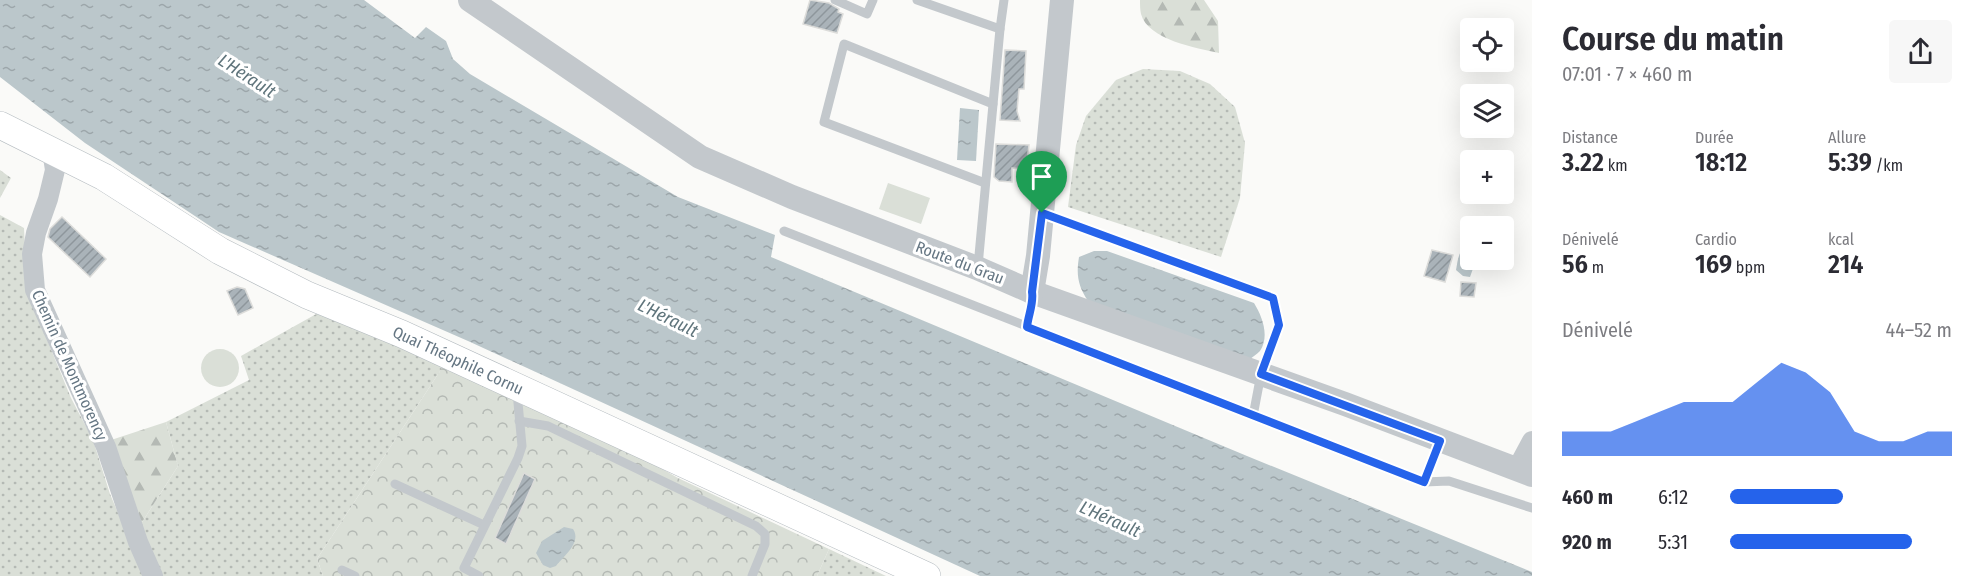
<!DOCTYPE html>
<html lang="fr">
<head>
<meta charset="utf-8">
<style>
	:root { --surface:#fff; --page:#f7f7f7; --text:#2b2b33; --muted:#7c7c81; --accent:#2563eb }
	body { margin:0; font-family:"Fira Sans Condensed",sans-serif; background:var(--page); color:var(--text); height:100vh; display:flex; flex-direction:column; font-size:22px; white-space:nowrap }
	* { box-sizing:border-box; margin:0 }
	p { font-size:20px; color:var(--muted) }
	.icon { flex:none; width:33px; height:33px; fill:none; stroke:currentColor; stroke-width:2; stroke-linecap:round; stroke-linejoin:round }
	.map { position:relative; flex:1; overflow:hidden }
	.drawer { display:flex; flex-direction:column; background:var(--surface); width:450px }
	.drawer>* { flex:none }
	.tools { position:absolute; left:1460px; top:18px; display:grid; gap:12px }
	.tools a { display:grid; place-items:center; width:54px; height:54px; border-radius:6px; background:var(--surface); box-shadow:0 6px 24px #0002; font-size:30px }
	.pin { position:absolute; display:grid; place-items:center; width:51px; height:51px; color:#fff; margin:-62px -26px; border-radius:50% 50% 50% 0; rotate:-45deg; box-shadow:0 0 6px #0007 }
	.pin .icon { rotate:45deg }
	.round { display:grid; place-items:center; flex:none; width:63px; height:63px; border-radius:6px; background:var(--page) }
	.summary { display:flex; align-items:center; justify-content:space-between; height:102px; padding:0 30px }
	h1 { font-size:33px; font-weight:600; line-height:45px }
	.metrics { display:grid; grid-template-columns:repeat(3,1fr); gap:9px; height:102px; padding:6px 30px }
	.metrics div { display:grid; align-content:center }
	.metrics b { font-size:26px; font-weight:600 }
	.metrics small { font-size:16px; font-weight:400 }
	.metrics p { font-size:16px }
	.chart { height:168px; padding:12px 30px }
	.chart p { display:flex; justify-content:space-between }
	.chart svg { width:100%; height:108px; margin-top:6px; fill:var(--accent); opacity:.7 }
	ul { padding:0 30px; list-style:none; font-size:20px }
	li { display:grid; grid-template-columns:96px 72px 1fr; align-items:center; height:45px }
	li i { height:15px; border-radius:8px; background:var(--accent) }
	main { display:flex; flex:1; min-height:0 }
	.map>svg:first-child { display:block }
	.grass { fill:url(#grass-dots) }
	.forest { fill:url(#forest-firs) }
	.park { fill:url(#park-crowns) }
	.pitch { fill:#dadfd7 }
	.water { fill:url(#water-ripples) }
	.building { fill:url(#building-hatch); stroke:#dcdcda; stroke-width:1.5 }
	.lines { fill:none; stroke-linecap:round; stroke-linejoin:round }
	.secondary-casing { stroke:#b3babf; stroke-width:28 }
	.service { stroke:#c3c8cc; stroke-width:9 }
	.minor { stroke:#c3c8cc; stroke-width:20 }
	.tertiary { stroke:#c3c8cc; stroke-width:24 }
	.secondary { stroke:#fff; stroke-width:27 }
	.route-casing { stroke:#fff; stroke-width:12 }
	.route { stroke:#2563eb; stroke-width:8 }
	.labels { text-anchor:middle; stroke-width:6; stroke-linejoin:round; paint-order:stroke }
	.street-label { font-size:16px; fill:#657683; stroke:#fff }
	.water-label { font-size:18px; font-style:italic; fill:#60757c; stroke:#fff }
</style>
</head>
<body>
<main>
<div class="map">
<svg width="1532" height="576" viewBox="0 0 1532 576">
	<defs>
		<pattern id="grass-dots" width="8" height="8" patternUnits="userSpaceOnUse" patternTransform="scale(1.5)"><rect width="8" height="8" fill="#dadfd7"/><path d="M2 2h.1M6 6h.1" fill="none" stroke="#b4b9b4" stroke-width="1.8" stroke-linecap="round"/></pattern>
		<pattern id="forest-firs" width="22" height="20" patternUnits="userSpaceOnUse" patternTransform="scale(1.5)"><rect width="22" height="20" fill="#dadfd7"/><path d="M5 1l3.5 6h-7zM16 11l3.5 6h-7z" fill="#b4b9b4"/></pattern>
		<pattern id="park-crowns" width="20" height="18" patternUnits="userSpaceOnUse" patternTransform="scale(1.5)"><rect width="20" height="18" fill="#dadfd7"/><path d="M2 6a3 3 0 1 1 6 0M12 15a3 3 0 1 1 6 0" fill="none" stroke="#b4b9b4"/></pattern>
		<pattern id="water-ripples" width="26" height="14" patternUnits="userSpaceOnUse" patternTransform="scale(1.5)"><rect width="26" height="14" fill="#bbc7cb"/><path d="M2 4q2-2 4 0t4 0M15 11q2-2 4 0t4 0" fill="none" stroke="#9ca6aa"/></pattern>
		<pattern id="building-hatch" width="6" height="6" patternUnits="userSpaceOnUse" patternTransform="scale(1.5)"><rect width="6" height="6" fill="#aab3b9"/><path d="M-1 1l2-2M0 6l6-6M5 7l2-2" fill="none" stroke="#8e969c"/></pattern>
	</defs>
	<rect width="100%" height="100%" fill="#fafaf8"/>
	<!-- grass -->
	<g class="grass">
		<path d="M 1143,69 L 1180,71 L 1210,84 L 1235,107 L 1245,143 L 1240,198 L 1221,257 L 1068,207 L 1076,145 L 1086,116 L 1116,80 Z"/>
		<path d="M 0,170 L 11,178 L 0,198 Z"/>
		<path d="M 0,215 L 24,228 L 27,291 L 71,398 L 93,440 L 110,494 L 145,576 L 0,576 Z"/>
		<path d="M 318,313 L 444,365 L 317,559 L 323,576 L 158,576 L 139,527 L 178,466 L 166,422 L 249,380 L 241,356 Z"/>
		<path d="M 829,549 L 886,576 L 817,576 Z"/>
	</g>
	<!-- forest -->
	<g class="forest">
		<path d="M 1140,0 L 1204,0 L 1218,21 L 1219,53 C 1197,48 1148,40 1141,14 C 1140,10 1140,5 1140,0 Z"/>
		<path d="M 166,422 L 178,466 L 139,527 L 108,441 Z"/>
	</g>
	<!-- park -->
	<path class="park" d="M 444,365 L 624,447 L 678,478 L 829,549 L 817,576 L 323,576 L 317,559 Z"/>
	<!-- pitch -->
	<g class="pitch">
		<path d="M 888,183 L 930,198 L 921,224 L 879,209 Z"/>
		<circle cx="220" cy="368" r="19"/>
	</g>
	<!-- water -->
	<g class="water">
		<path d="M 0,0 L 364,0 L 415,38 L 426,27 L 446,41 L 453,59 L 470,74 L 678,197 L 775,235 L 771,257 L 1247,456 L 1532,572 L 1532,576 L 980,576 L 468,341 L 219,232 L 85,143 L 0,77 Z"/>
		<path d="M 960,108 L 979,110 L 976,161 L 957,160 Z"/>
		<path d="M 1470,246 L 1470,260 L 1476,260 L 1470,277 L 1463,276 L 1456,270 C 1458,260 1458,248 1470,246 Z"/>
		<path d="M 1094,251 L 1107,251 L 1254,303 C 1262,316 1270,336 1260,351 C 1257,354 1251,358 1248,361 L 1088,301 C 1078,286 1076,275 1079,257 Z"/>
		<path d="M 564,527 L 573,529 C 582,542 564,556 556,566 L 550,568 L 543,565 L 536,553 L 542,541 Z"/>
	</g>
	<!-- building -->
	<g class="building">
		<path d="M 810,0 L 829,3 L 839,9 L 838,12 L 843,14 L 837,33 L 803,24 Z"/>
		<path d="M 1005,50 L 1026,51 L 1024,89 L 1019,89 L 1017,111 L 1020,121 L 1000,120 Z"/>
		<path d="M 996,144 L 1029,145 L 1026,169 L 1012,168 L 1012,182 L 999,181 L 994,177 Z"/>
		<path d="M 62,217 L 106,259 L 90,277 L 48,237 L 50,229 Z"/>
		<path d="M 1432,250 L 1453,255 L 1445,282 L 1424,276 Z"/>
		<path d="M 1461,282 L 1476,283 L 1474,297 L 1460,296 Z"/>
		<path d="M 237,287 L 245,289 L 253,308 L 238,315 L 227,291 Z"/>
		<path d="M 524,473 L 535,479 L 506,544 L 495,538 Z"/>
	</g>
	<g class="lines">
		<!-- secondary casing -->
		<g class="secondary-casing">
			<g id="secondary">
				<path id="s1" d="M 0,125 L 104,177 L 220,251 L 307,295 L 402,334 L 927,576"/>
			</g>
		</g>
		<!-- service -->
		<g class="service">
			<path d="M 835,0 L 867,14 L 873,0"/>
			<path d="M 917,0 L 1000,29"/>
			<path d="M 985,183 L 824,122 L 844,44 L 993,104"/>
			<path d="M 1044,214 L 1273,298 L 1279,325 L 1261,374 L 1253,416"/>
			<path d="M 784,231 L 1424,482 L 1449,481 L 1532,508"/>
			<path d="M 978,266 L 1000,29 L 1004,0"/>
			<path d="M 1027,327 C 1028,318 1034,302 1033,294"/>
			<path d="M 519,421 L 548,426 L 756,526 L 765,534 L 765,544 L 752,576"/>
			<path d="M 1424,482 L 1439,442"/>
			<path d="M 395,484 L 484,525"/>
			<path d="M 342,570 L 355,576"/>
			<path d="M 479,576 L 464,568 L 518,458 L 522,446 L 517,392"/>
		</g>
		<!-- minor -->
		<g class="minor">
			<path d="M 52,150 L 55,170 L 48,199 L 36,233 L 32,254 L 35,290 L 106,447 L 138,542 L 153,576"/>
			<path d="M 1517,469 L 1532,441"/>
		</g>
		<!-- tertiary -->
		<g class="tertiary">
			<path d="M 470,0 L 700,157 L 792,197 L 977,268 L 1032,292 L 1345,404 L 1532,475"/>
			<path d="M 1032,292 L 1038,256 L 1062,0"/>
		</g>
		<!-- secondary -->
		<use href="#secondary" class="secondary"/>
	</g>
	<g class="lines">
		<!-- route casing -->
		<g class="route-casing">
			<path id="route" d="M 1042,213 L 1273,298 L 1279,325 L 1261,374 L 1440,441 L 1424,482 L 1027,327 C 1028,316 1034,303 1032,292 Z"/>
		</g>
		<!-- route -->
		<use href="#route" class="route"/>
	</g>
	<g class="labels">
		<!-- street labels -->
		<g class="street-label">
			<text transform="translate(960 262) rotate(21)" y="6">Route du Grau</text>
			<text dy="6" stroke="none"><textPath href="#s1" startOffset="516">Quai Théophile Cornu</textPath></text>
			<text transform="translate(70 365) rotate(66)" y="6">Chemin de Montmorency</text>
		</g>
		<!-- water labels -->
		<g class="water-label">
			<text transform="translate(247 76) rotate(33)" y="6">L'Hérault</text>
			<text transform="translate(668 318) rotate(26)" y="6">L'Hérault</text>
			<text transform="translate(1110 519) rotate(24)" y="6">L'Hérault</text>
		</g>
	</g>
</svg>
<div class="tools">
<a><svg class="icon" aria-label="locate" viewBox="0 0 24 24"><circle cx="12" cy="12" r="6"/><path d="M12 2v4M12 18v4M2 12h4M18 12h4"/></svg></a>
<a><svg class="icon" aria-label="layers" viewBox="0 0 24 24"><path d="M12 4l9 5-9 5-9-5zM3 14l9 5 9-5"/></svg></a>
<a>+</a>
<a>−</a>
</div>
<div class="pin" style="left:1042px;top:213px;background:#1e9e55"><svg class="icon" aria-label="arrive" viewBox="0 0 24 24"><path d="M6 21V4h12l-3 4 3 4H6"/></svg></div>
</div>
<section class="drawer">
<div class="summary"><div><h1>Course du matin</h1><p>07:01 · 7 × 460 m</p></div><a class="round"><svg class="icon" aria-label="share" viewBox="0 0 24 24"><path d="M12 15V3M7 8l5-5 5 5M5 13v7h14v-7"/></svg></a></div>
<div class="metrics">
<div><p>Distance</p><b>3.22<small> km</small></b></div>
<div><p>Durée</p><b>18:12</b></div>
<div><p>Allure</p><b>5:39<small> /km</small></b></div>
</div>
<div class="metrics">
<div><p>Dénivelé</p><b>56<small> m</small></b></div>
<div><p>Cardio</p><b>169<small> bpm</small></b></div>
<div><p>kcal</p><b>214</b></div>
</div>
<div class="chart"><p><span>Dénivelé</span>44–52 m</p>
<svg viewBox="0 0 160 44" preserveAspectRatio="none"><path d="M0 44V34L10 34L20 34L30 30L40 26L50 22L60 22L70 22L80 14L90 6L100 10L110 18L120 34L130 38L140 38L150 34L160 34V44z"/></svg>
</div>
<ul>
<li><b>460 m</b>6:12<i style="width:51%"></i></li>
<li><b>920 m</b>5:31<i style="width:82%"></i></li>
</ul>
</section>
</main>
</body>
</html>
